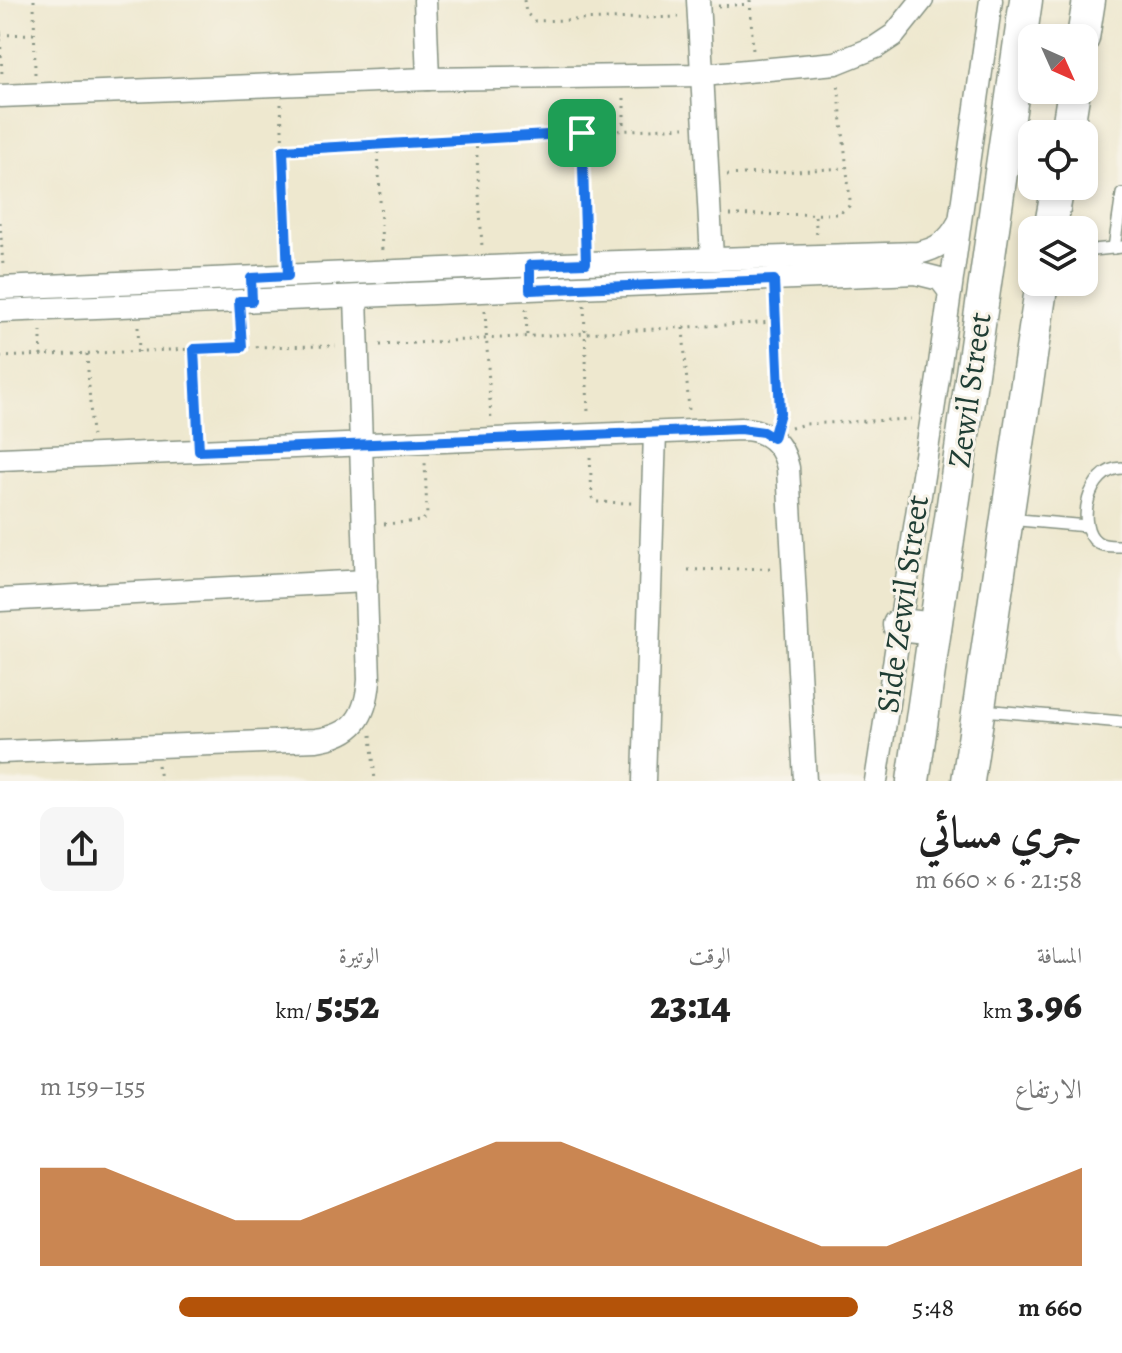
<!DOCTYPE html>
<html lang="ar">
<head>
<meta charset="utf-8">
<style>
	:root { --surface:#fff; --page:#f6f6f6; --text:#222; --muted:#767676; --accent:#b45309 }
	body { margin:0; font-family:Alegreya,Amiri,serif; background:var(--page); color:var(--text); direction:rtl; height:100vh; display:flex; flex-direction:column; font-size:30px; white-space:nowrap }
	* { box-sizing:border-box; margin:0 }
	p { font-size:26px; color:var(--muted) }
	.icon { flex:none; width:44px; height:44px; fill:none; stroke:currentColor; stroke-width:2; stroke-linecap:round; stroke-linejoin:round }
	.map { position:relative; height:781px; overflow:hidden; direction:ltr }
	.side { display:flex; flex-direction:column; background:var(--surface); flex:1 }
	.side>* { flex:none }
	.needle { width:52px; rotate:135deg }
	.controls { position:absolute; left:1018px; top:24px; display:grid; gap:16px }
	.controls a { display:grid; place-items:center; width:80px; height:80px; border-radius:16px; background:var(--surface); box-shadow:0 4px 12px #0003; font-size:40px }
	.pin { position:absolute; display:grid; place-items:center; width:68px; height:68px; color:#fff; margin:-34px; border-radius:16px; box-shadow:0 4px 12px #0006 }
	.round { display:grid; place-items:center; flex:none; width:84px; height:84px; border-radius:16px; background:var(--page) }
	.summary { display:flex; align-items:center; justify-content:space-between; height:136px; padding:0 40px }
	h1 { font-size:44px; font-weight:800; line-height:60px }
	.stats { display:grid; grid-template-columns:repeat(3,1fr); gap:12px; height:136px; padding:8px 40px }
	.stats div { display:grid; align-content:center }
	.stats b { font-size:40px; font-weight:800 }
	.stats small { font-size:22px; font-weight:400 }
	.stats p { font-size:22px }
	.chart { height:224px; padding:16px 40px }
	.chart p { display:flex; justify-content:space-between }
	.chart svg { width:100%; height:144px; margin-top:8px; fill:var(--accent); opacity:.7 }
	ul { padding:0 40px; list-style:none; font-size:26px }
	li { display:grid; grid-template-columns:128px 96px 1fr; align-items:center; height:60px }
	li i { height:20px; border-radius:10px; background:var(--accent) }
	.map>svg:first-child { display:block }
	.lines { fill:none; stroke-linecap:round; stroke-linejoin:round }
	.service-casing { stroke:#869282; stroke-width:14 }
	.minor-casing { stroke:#869282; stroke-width:25 }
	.secondary-casing { stroke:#869282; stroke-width:35 }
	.path { stroke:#869282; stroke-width:3; stroke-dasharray:2 6; stroke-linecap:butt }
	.service { stroke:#fff; stroke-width:11 }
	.minor { stroke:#fff; stroke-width:22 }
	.secondary { stroke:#fff; stroke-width:32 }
	.route-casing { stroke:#fff; stroke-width:16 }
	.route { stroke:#1a73e8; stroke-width:10 }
	.labels { text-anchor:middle; stroke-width:6; stroke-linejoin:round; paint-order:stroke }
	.street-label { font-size:32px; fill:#1f3d34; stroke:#f7f3e8 }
</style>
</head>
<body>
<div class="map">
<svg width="1122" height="781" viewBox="0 0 1122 781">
	<rect width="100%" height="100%" fill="#f7f3e8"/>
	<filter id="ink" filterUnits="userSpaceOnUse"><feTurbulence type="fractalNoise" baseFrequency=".0125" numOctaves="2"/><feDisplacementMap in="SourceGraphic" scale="16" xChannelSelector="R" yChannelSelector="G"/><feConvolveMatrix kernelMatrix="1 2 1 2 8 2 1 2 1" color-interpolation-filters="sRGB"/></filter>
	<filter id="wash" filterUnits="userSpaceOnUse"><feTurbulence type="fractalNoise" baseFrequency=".006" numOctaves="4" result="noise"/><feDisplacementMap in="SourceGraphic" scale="32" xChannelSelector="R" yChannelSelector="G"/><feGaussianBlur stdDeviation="1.8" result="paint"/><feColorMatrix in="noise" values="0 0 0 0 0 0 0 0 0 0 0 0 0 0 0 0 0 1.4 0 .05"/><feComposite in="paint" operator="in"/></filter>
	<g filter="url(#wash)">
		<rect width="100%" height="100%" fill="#eee8cf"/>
	</g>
	<g filter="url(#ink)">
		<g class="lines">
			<!-- service casing -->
			<g class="service-casing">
				<g id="service">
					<path d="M 1114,248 L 1122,194"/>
					<path d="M 1084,251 L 1122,247"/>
					<path d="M 1122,468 C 1088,468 1075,526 1097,542 C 1104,547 1113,546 1122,546"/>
					<path d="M 1008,519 L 1087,526"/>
					<path d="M 983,710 L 1122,722"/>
				</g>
			</g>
			<!-- minor casing -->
			<g class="minor-casing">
				<g id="minor">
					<path d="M 425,0 L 428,79"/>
					<path d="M 698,0 L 712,258"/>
					<path d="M 0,96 L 428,79 L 702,75 L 836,63 L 876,47 L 894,35 L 922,0"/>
					<path d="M 0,288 L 586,263 L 918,253 C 937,249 949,241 958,224"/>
					<path d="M 0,311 L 916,273 L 940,279 L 950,292"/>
					<path d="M 0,459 L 741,429 C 767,429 783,443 788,468 L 805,781"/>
					<path d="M 0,600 L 366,581"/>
					<path d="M 0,752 L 316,740 C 354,735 366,717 369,680 L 356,297"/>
					<path d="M 644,781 L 655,433"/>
					<path d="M 876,781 L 938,378 L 991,0"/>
				</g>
			</g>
			<!-- secondary casing -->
			<g class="secondary-casing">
				<g id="secondary">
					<path d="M 1083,38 L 1089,0"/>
					<path d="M 1067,134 L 1074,90"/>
					<path d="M 1050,230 L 1058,186"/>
					<path d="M 899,625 L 935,629"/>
					<path d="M 913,781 L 1026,0"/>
					<path d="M 968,781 L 1042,282"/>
				</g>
			</g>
			<!-- path -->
			<g class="path">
				<path d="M 34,0 L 35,75"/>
				<path d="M 524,0 L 526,13 L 535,21 L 679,17"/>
				<path d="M 750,0 L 753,51"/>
				<path d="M 718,6 L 750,4"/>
				<path d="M 0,31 L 2,76"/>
				<path d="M 0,35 L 34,34"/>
				<path d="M 624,98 L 624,130"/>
				<path d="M 281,104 L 287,257"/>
				<path d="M 582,134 L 586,243"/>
				<path d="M 476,139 L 482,247"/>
				<path d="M 378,144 L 382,252"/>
				<path d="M 283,150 L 684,127"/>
				<path d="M 727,175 L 847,168"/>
				<path d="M 730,215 L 839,214 L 849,206 L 850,200 L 838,84"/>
				<path d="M 815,216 L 817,236"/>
				<path d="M 0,222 L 3,266"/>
				<path d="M 774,299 L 779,420"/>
				<path d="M 584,305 L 588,413"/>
				<path d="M 526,309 L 527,337"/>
				<path d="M 485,311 L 491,420"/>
				<path d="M 240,323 L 242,347"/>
				<path d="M 138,327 L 139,352"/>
				<path d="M 683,328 L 689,411"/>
				<path d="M 380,345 L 775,322"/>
				<path d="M 194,349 L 198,432"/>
				<path d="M 87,354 L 92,436"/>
				<path d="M 41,356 L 41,331"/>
				<path d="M 0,357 L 242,347 L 336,346"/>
				<path d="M 791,428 L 805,424 L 911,419"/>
				<path d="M 590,457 L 592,497 L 595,502 L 633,503"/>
				<path d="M 384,524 L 422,521 L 427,516 L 425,462"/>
				<path d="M 688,570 L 774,568"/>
				<path d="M 371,735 L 375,781"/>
				<path d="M 158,765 L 160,781"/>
			</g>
			<!-- service -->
			<use href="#service" class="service"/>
			<!-- minor -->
			<use href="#minor" class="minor"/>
			<!-- secondary -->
			<use href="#secondary" class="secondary"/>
		</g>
	</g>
	<g class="lines" filter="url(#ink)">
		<!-- route casing -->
		<g class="route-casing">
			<path id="route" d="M 582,133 L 586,263 L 530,265 L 530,290 L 774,280 L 780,413 L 773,438 L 763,432 L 741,429 L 199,451 L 194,349 L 242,347 L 239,301 L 252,301 L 251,278 L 288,276 L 283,150 Z"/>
		</g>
		<!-- route -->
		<use href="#route" class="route"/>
	</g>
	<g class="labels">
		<!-- street labels -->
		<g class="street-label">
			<text transform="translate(969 390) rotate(-82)" y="11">Zewil Street</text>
			<text transform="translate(902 604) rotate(-82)" y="11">Side Zewil Street</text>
		</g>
	</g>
</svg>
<div class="controls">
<a><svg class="needle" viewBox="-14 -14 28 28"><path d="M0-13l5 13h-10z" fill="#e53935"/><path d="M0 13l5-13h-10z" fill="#767676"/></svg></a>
<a><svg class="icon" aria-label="locate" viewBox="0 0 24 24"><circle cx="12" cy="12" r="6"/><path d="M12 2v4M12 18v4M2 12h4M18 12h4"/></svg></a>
<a><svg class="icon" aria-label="layers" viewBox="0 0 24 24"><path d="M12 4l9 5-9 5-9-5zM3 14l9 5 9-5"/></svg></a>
</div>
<div class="pin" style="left:582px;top:133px;background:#1e9e55"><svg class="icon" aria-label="arrive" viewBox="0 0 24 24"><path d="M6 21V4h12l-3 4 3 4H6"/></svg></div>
</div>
<section class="side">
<div class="summary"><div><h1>جري مسائي</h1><p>21:58 · 6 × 660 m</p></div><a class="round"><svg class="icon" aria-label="share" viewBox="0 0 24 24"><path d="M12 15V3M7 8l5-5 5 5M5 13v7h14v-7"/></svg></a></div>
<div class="stats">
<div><p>المسافة</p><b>3.96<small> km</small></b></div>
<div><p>الوقت</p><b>23:14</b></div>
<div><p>الوتيرة</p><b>5:52<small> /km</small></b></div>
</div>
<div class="chart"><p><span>الارتفاع</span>155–159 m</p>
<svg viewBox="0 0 160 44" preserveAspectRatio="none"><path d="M0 44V14L10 14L20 22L30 30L40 30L50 22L60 14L70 6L80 6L90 14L100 22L110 30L120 38L130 38L140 30L150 22L160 14V44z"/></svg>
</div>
<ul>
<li><b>660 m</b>5:48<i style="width:83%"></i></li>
</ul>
</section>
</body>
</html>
